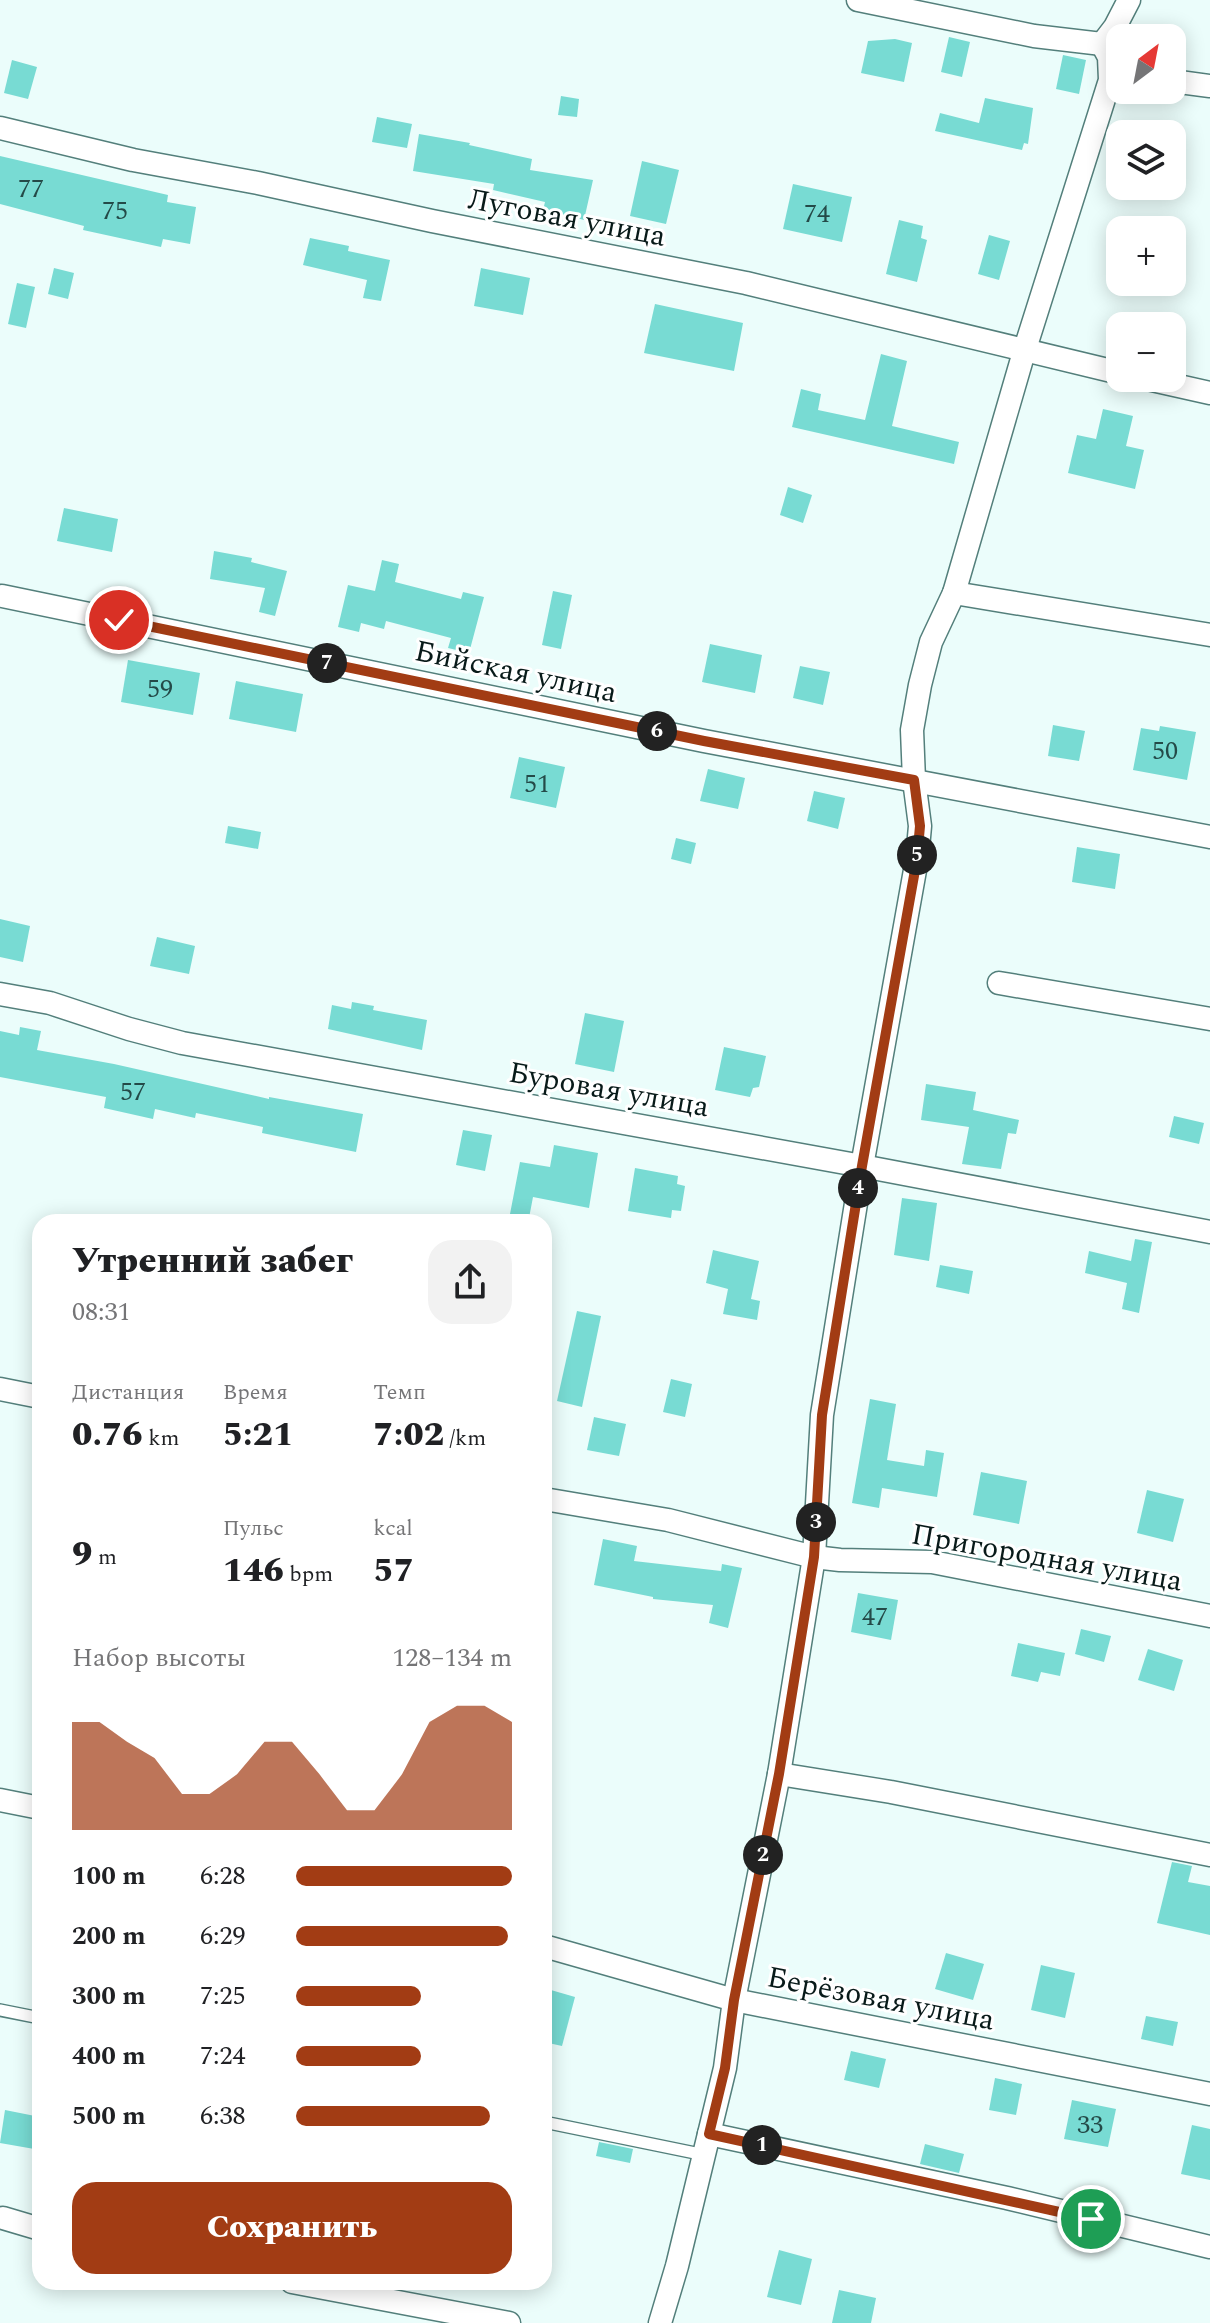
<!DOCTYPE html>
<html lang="ru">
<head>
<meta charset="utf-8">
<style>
	:root { --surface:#fff; --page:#f2f2f2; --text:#202124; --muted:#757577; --accent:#a23c14 }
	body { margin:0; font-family:Spectral,serif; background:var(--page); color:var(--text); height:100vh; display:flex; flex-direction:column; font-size:30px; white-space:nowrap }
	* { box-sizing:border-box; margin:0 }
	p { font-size:26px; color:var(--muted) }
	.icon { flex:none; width:44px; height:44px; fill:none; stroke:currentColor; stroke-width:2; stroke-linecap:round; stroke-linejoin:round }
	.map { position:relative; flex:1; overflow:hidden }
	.drawer { position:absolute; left:32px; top:1214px; width:520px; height:1076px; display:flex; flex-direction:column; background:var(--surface); border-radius:24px; box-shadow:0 4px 20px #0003 }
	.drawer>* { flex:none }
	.needle { width:52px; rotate:32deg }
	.fabs { position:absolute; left:1106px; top:24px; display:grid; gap:16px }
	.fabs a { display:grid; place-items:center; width:80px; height:80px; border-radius:16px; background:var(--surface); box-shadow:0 4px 20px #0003; font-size:40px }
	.pin { position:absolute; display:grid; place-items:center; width:68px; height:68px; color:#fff; margin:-34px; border:4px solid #fff; border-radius:50%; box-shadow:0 2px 8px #0007 }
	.km { position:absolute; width:40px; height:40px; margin:-20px; border-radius:50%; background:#222; color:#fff; font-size:22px; line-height:40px; text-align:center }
	.round { display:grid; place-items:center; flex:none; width:84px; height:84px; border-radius:24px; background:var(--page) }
	.headline { display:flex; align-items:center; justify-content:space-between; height:136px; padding:0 40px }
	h1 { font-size:36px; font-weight:800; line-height:60px }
	.stats { display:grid; grid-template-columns:repeat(3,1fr); gap:12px; height:136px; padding:8px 40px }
	.stats div { display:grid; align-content:center }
	.stats b { font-size:34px; font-weight:800 }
	.stats small { font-size:22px; font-weight:400 }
	.stats p { font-size:22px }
	.chart { height:224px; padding:16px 40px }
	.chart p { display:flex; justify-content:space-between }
	.chart svg { width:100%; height:144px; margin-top:8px; fill:var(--accent); opacity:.7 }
	.cta { display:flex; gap:16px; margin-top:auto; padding:16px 40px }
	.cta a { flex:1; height:92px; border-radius:24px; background:var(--accent); color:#fff; font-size:32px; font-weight:800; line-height:92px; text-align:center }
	ul { padding:0 40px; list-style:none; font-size:26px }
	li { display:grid; grid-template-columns:128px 96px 1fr; align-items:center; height:60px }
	li i { height:20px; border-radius:10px; background:var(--accent) }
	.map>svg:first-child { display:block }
	.building { fill:#78dbd3 }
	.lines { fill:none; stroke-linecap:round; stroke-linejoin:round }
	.service-casing { stroke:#537f7b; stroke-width:14 }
	.minor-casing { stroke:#537f7b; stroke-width:25 }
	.service { stroke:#fff; stroke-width:11 }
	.minor { stroke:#fff; stroke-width:22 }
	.route-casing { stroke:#fff; stroke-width:16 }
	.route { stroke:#a23c14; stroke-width:10 }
	.labels { text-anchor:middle; stroke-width:6; stroke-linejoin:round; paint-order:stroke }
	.number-label { font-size:26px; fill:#244a48 }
	.street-label { font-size:30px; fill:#081a19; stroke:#fff }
</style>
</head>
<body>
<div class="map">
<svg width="1210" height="2323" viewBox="0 0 1210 2323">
	<rect width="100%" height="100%" fill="#ebfdfb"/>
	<!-- building -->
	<g class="building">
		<path d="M 949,37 L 970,42 L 962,77 L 941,72 Z"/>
		<path d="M 895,39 L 912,43 L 904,82 L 861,73 L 868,41 Z"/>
		<path d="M 1063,55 L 1086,60 L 1079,94 L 1056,89 Z"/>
		<path d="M 12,60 L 37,67 L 28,99 L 4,93 Z"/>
		<path d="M 561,96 L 579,99 L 577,117 L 558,115 Z"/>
		<path d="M 985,98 L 1033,108 L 1028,144 L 1024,143 L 1022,150 L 935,131 L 940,113 L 979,123 Z"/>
		<path d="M 377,117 L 412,124 L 407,148 L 372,142 Z"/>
		<path d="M 419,134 L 470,143 L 469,145 L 532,159 L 530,170 L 593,180 L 584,220 L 561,214 L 560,218 L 542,214 L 545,202 L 493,190 L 494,184 L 413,171 Z"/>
		<path d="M 0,156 L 168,195 L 167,202 L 196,207 L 190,244 L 163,239 L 161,247 L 83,230 L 84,226 L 0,204 Z"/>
		<path d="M 642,161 L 679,170 L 666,224 L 630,216 Z"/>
		<path d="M 793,184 L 852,197 L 842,242 L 783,229 Z"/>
		<path d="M 899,220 L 923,226 L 921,238 L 927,240 L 917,282 L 886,274 Z"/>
		<path d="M 989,235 L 1010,241 L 999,280 L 978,274 Z"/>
		<path d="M 310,238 L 349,246 L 348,251 L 390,260 L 381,301 L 363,298 L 367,280 L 303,265 Z"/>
		<path d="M 54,268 L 74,273 L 68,299 L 48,294 Z"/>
		<path d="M 481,268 L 530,278 L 523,315 L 474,306 Z"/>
		<path d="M 17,283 L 35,287 L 26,328 L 8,324 Z"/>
		<path d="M 655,304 L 743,323 L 734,371 L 644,353 Z"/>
		<path d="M 881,354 L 907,361 L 892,426 L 959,442 L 954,464 L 792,427 L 801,389 L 821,394 L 818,410 L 865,420 Z"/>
		<path d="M 1103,409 L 1133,416 L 1126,446 L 1144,450 L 1135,489 L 1068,473 L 1077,435 L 1096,439 Z"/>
		<path d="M 788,487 L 812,495 L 803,523 L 780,515 Z"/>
		<path d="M 64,508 L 118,519 L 112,552 L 57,541 Z"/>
		<path d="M 214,551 L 252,558 L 251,562 L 287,571 L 275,616 L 259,612 L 265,588 L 210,579 Z"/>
		<path d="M 382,560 L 399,564 L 395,582 L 461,599 L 463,592 L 484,597 L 469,653 L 448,648 L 451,638 L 386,621 L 384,629 L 361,623 L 359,632 L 338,627 L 348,585 L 375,591 Z"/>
		<path d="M 553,591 L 572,595 L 561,649 L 542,645 Z"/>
		<path d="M 710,644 L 762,655 L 755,693 L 702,682 Z"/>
		<path d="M 128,660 L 200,673 L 193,715 L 121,702 Z"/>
		<path d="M 800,666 L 830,672 L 823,705 L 793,698 Z"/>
		<path d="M 236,681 L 303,694 L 296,732 L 229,719 Z"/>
		<path d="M 1053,725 L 1085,731 L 1079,761 L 1048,756 Z"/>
		<path d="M 1160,726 L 1196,732 L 1187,780 L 1133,770 L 1141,728 L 1159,731 Z"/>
		<path d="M 519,757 L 565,767 L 556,808 L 510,798 Z"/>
		<path d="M 708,769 L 745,778 L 738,809 L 700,801 Z"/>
		<path d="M 814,791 L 845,798 L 838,829 L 807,821 Z"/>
		<path d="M 228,826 L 261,832 L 258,849 L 225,843 Z"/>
		<path d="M 676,838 L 696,843 L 691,864 L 671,859 Z"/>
		<path d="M 1077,847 L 1120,854 L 1115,889 L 1072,882 Z"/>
		<path d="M 0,919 L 30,926 L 23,962 L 0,957 Z"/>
		<path d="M 157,937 L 195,946 L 189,974 L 150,966 Z"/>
		<path d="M 352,1002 L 374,1006 L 373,1010 L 427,1020 L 422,1050 L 328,1029 L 332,1005 L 351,1009 Z"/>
		<path d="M 585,1013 L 624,1021 L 614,1072 L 575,1064 Z"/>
		<path d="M 20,1027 L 41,1031 L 37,1050 L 114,1064 L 269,1099 L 269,1097 L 363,1114 L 356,1152 L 262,1133 L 263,1127 L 196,1113 L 195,1118 L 155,1109 L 153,1119 L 104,1108 L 106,1097 L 0,1077 L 0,1031 L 19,1035 Z"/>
		<path d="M 724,1047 L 766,1056 L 759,1087 L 753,1088 L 750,1097 L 715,1090 Z"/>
		<path d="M 926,1084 L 976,1092 L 973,1110 L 1019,1120 L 1016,1134 L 1008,1133 L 1001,1169 L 962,1164 L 969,1127 L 921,1120 Z"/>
		<path d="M 1174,1116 L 1204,1123 L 1199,1144 L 1169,1137 Z"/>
		<path d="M 463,1130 L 492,1135 L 485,1171 L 456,1165 Z"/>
		<path d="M 554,1145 L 598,1153 L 589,1208 L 533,1197 L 529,1218 L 510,1214 L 520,1162 L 550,1167 Z"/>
		<path d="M 635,1168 L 678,1176 L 677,1184 L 685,1186 L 681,1211 L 672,1210 L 671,1218 L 628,1211 Z"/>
		<path d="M 902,1198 L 937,1203 L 929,1261 L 894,1255 Z"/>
		<path d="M 1135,1239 L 1152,1242 L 1139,1313 L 1122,1309 L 1127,1283 L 1085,1273 L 1089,1251 L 1131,1261 Z"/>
		<path d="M 713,1250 L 759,1261 L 751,1299 L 760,1301 L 757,1320 L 723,1314 L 728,1289 L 706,1283 Z"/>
		<path d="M 940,1265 L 973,1271 L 969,1294 L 936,1287 Z"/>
		<path d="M 577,1311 L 601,1316 L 582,1407 L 557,1401 Z"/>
		<path d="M 671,1379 L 692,1384 L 685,1417 L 663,1412 Z"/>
		<path d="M 870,1399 L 896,1404 L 887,1460 L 924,1466 L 926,1450 L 944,1453 L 937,1497 L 882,1488 L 879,1508 L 852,1503 Z"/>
		<path d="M 594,1417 L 626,1424 L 619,1456 L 587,1450 Z"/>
		<path d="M 981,1472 L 1027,1481 L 1019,1524 L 973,1515 Z"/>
		<path d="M 1147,1490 L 1184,1499 L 1173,1542 L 1137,1533 Z"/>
		<path d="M 603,1539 L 637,1546 L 634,1561 L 721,1571 L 722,1564 L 742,1568 L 728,1628 L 709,1623 L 713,1605 L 653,1599 L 653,1597 L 594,1585 Z"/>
		<path d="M 858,1593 L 898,1600 L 891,1640 L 851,1632 Z"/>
		<path d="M 1081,1629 L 1111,1636 L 1104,1662 L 1075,1654 Z"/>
		<path d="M 1018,1643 L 1065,1653 L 1060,1676 L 1041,1672 L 1038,1682 L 1011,1676 Z"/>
		<path d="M 1148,1649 L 1183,1660 L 1174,1691 L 1138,1680 Z"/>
		<path d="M 1172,1862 L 1192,1866 L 1188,1882 L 1210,1886 L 1210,1935 L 1157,1923 Z"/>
		<path d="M 946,1953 L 984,1964 L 973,2000 L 935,1989 Z"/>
		<path d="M 1041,1965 L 1075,1973 L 1065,2018 L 1031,2010 Z"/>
		<path d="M 544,1988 L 575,1997 L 562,2046 L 544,2042 Z"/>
		<path d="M 1146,2016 L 1178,2022 L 1173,2046 L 1141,2039 Z"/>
		<path d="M 851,2051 L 886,2059 L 879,2088 L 844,2080 Z"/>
		<path d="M 995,2078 L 1022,2084 L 1016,2115 L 989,2110 Z"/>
		<path d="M 1072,2100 L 1116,2109 L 1108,2147 L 1064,2139 Z"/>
		<path d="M 5,2110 L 40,2117 L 40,2150 L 0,2143 Z"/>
		<path d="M 1192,2125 L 1210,2129 L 1210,2180 L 1181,2174 Z"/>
		<path d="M 599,2142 L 633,2149 L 630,2163 L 596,2156 Z"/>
		<path d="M 925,2144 L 964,2154 L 959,2173 L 920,2164 Z"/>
		<path d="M 779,2250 L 812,2259 L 801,2305 L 767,2297 Z"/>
		<path d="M 839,2290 L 876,2298 L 871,2323 L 832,2323 Z"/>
	</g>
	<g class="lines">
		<!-- service casing -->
		<g class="service-casing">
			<g id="service">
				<path d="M 0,2010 L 40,2018"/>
				<path d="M 544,2122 L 705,2155"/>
			</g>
		</g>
		<!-- minor casing -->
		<g class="minor-casing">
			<g id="minor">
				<path d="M 858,0 L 1034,36 L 1102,44 L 1114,52"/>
				<path d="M 1172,81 L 1210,86"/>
				<path d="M 0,128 L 133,160 L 258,183 L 432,221 L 746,283 L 1120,373"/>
				<path d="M 1143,378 L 1210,393"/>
				<path d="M 954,593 L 1210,635"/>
				<path d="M 2,596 L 704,741 L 1210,837"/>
				<path d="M 999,983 L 1210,1019"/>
				<path d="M 0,994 L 50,1003 L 129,1029 L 182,1043 L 862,1166 L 1210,1232"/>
				<path d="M 0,1389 L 40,1397"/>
				<path d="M 544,1499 L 668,1520 L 814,1557 L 840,1560 L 932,1562 L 1210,1616"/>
				<path d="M 779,1774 L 891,1792 L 1210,1855"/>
				<path d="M 0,1800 L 40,1808"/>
				<path d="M 544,1946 L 734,2000 L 1210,2094"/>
				<path d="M 709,2134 L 1007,2198 L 1210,2247"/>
				<path d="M 3,2218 L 40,2229"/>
				<path d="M 292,2282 L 509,2323"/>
				<path d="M 660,2323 L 677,2266 L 725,2068 L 734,2000 L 779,1774 L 814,1557 L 822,1415 L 862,1166 L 917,859 L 920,826 L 914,780 L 912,730 L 920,685 L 931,642 L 954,593 L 1024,352 L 1110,80 L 1109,57 L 1102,44 L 1115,27 L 1129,0"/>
			</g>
		</g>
		<!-- service -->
		<use href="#service" class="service"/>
		<!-- minor -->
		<use href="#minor" class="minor"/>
	</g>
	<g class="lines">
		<!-- route casing -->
		<g class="route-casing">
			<path id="route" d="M 119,620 L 704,741 L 914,780 L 920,826 L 917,859 L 862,1166 L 822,1415 L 814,1557 L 779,1774 L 734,2000 L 725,2068 L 709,2134 L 1091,2219"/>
		</g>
		<!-- route -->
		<use href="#route" class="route"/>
	</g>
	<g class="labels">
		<!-- number labels -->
		<g class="number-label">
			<text x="31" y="197">77</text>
			<text x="115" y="219">75</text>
			<text x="817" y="222">74</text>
			<text x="160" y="697">59</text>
			<text x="1165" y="759">50</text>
			<text x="537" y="792">51</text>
			<text x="133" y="1100">57</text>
			<text x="875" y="1625">47</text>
			<text x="1090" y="2133">33</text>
		</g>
		<!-- street labels -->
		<g class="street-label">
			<text transform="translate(567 217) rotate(11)" y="10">Луговая улица</text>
			<text transform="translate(516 671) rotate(12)" y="10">Бийская улица</text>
			<text transform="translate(609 1089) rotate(10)" y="10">Буровая улица</text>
			<text transform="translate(1047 1557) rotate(10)" y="10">Пригородная улица</text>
			<text transform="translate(881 1998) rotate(11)" y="10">Берёзовая улица</text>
		</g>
	</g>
</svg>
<div class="fabs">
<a><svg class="needle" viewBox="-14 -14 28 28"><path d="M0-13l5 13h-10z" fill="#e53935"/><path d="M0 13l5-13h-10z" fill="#757577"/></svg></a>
<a><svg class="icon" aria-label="layers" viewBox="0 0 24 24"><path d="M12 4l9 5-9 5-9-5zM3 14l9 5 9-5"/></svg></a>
<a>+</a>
<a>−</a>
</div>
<div class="pin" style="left:1091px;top:2219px;background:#1e9e55"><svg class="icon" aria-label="arrive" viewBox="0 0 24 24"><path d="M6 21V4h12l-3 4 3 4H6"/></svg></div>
<div class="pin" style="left:119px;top:620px;background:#d93025"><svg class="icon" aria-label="check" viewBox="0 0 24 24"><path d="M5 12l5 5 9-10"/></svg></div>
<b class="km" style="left:762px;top:2145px">1</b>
<b class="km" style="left:763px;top:1855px">2</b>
<b class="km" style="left:816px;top:1522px">3</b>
<b class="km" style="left:858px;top:1188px">4</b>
<b class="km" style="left:917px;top:855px">5</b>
<b class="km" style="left:657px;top:731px">6</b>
<b class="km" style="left:327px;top:663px">7</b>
<section class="drawer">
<div class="headline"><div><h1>Утренний забег</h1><p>08:31</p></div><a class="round"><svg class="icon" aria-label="share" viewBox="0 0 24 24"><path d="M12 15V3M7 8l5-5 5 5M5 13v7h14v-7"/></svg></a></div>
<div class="stats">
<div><p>Дистанция</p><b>0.76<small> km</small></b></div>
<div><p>Время</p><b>5:21</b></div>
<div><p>Темп</p><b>7:02<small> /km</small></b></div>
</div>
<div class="stats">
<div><b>9<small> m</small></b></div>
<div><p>Пульс</p><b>146<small> bpm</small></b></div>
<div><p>kcal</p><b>57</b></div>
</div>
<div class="chart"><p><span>Набор высоты</span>128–134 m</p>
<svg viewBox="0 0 160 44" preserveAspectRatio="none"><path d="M0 44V11L10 11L20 17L30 22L40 33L50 33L60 27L70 17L80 17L90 27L100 38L110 38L120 27L130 11L140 6L150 6L160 11V44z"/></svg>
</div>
<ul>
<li><b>100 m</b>6:28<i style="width:100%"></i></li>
<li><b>200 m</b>6:29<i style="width:98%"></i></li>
<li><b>300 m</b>7:25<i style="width:58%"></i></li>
<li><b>400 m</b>7:24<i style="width:58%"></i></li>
<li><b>500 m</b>6:38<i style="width:90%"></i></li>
</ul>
<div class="cta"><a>Сохранить</a></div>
</section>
</div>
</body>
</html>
